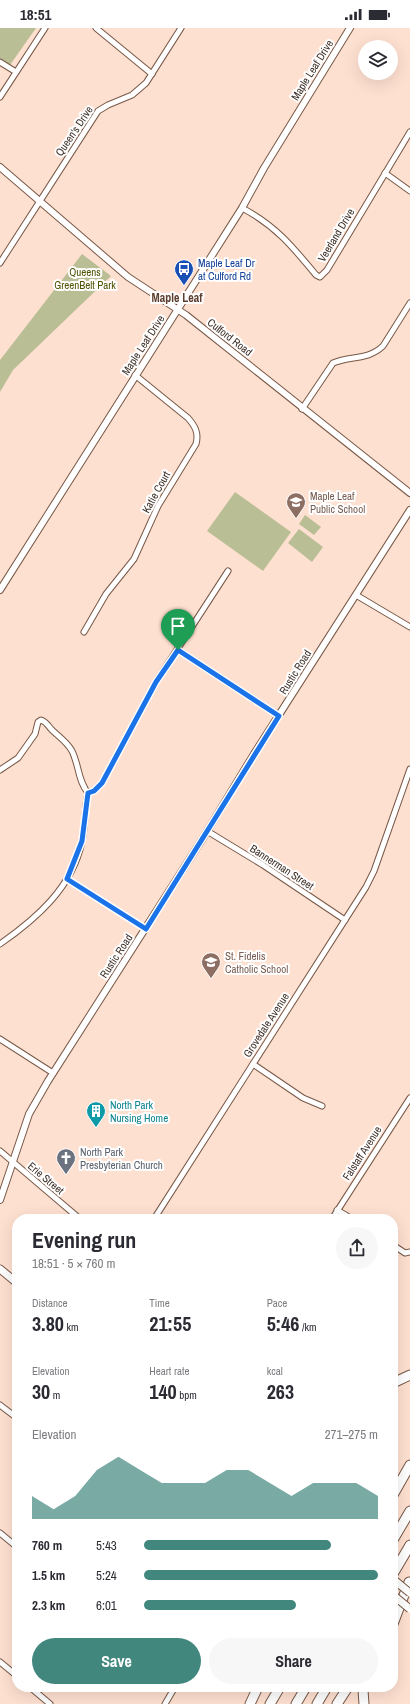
<!DOCTYPE html>
<html lang="en">
<head>
<meta charset="utf-8">
<style>
	:root { --surface:#fff; --page:#f7f7f7; --text:#2b2b33; --muted:#7c7c81; --accent:#41877e }
	body { margin:0; font-family:"Archivo Narrow",sans-serif; background:var(--page); color:var(--text); height:100vh; display:flex; flex-direction:column; font-size:15px; white-space:nowrap }
	* { box-sizing:border-box; margin:0 }
	p { font-size:13px; color:var(--muted) }
	.icon { flex:none; width:22px; height:22px; fill:none; stroke:currentColor; stroke-width:2; stroke-linecap:round; stroke-linejoin:round }
	.map { position:relative; flex:1; overflow:hidden }
	.drawer { position:absolute; left:12px; top:1186px; width:386px; height:478px; display:flex; flex-direction:column; background:var(--surface); border-radius:16px; box-shadow:0 4px 16px #0002 }
	.drawer>* { flex:none }
	.buttons { position:absolute; left:358px; top:12px; display:grid; gap:8px }
	.buttons a { display:grid; place-items:center; width:40px; height:40px; border-radius:50%; background:var(--surface); box-shadow:0 4px 16px #0002; font-size:20px }
	.pin { position:absolute; display:grid; place-items:center; width:34px; height:34px; color:#fff; margin:-41px -17px; border-radius:50% 50% 50% 0; rotate:-45deg; box-shadow:0 0 4px #0007 }
	.pin .icon { rotate:45deg }
	.round { display:grid; place-items:center; flex:none; width:42px; height:42px; border-radius:21px; background:var(--page) }
	.headline { display:flex; align-items:center; justify-content:space-between; height:68px; padding:0 20px }
	h1 { font-size:22px; font-weight:700; line-height:30px }
	.figures { display:grid; grid-template-columns:repeat(3,1fr); gap:6px; height:68px; padding:4px 20px }
	.figures div { display:grid; align-content:center }
	.figures b { font-size:20px; font-weight:700 }
	.figures small { font-size:11px; font-weight:400 }
	.figures p { font-size:11px }
	.chart { height:112px; padding:8px 20px }
	.chart p { display:flex; justify-content:space-between }
	.chart svg { width:100%; height:72px; margin-top:4px; fill:var(--accent); opacity:.7 }
	.action { display:flex; gap:8px; margin-top:auto; padding:8px 20px }
	.action a { flex:1; height:46px; border-radius:24px; background:var(--accent); color:#fff; font-size:16px; font-weight:700; line-height:46px; text-align:center }
	.action a+a { background:var(--page); color:var(--text) }
	ul { padding:0 20px; list-style:none; font-size:13px }
	li { display:grid; grid-template-columns:64px 48px 1fr; align-items:center; height:30px }
	li i { height:10px; border-radius:5px; background:var(--accent) }
	.status { display:flex; justify-content:space-between; align-items:center; height:28px; padding:0 20px; background:var(--surface); direction:ltr }
	.status svg { height:11px; fill:currentColor }
	.map>svg:first-child { display:block }
	.green { fill:#babe95 }
	.lines { fill:none; stroke-linecap:round; stroke-linejoin:round }
	.minor-casing { stroke:#785847; stroke-width:7 }
	.tertiary-casing { stroke:#785847; stroke-width:8 }
	.secondary-casing { stroke:#785847; stroke-width:9 }
	.motorway-casing { stroke:#785847; stroke-width:11 }
	.minor { stroke:#fff; stroke-width:5 }
	.tertiary { stroke:#fff; stroke-width:6 }
	.secondary { stroke:#fff; stroke-width:7 }
	.motorway { stroke:#fff; stroke-width:9 }
	.secondary-bridge-casing { stroke:#785847; stroke-width:9; stroke-linecap:butt }
	.secondary-bridge { stroke:#fff; stroke-width:7 }
	.route-casing { stroke:#fff; stroke-width:8 }
	.route { stroke:#1a73e8; stroke-width:5 }
	.labels { text-anchor:middle; stroke-width:4; stroke-linejoin:round; paint-order:stroke }
	.street-label { font-size:11px; fill:#3e3028; stroke:#fff }
	.transit-label { font-size:11px; fill:#164399; stroke:#fff; text-anchor:start }
	.park-label { font-size:11px; fill:#505404; stroke:#fff }
	.education-label { font-size:11px; fill:#785e54; stroke:#fff; text-anchor:start }
	.culture-label { font-size:11px; fill:#0d838f; stroke:#fff; text-anchor:start }
	.worship-label { font-size:11px; fill:#5b616d; stroke:#fff; text-anchor:start }
	.neighbourhood-label { font-size:12px; font-weight:bold; fill:#5c3e2e; stroke:#fff }
</style>
</head>
<body>
<div class="status"><b>18:51</b><svg viewBox="0 0 49 12"><path d="M0 12V9h3v3zM5 12V6h3v6zM10 12V3h3v9zM15 12V0h3v12zM26 1h20v11H26zM47 4h2v5h-2z"/></svg></div>
<div class="map">
<svg width="410" height="1676" viewBox="0 0 410 1676">
	<rect width="100%" height="100%" fill="#fee0d0"/>
	<!-- green -->
	<g class="green">
		<path d="M 0,0 L 36,0 L 10,37 L 0,30 Z"/>
		<path d="M 82,226 L 111,248 L 13,342 L 0,364 L 0,332 Z"/>
		<path d="M 235,464 L 291,504 L 263,543 L 207,503 Z"/>
		<path d="M 305,487 L 321,499 L 314,507 L 299,496 Z"/>
		<path d="M 299,501 L 323,519 L 312,534 L 288,515 Z"/>
	</g>
	<g class="lines">
		<!-- minor casing -->
		<g class="minor-casing">
			<g id="minor">
				<path d="M 96,0 L 152,46"/>
				<path d="M 0,34 L 16,44"/>
				<path d="M 0,69 L 45,0"/>
				<path d="M 385,145 L 410,163"/>
				<path d="M 242,180 C 275,197 293,219 316,247 L 320,249 L 327,242 L 410,104"/>
				<path d="M 0,235 L 98,83 L 108,77 L 132,67 L 146,55 L 181,0"/>
				<path d="M 302,381 L 333,335 C 351,327 367,333 383,318 L 410,275"/>
				<path d="M 356,567 L 410,599"/>
				<path d="M 84,604 L 106,566 L 134,531 L 158,478 L 196,416 C 199,405 195,398 188,390 L 135,347"/>
				<path d="M 178,622 L 279,688"/>
				<path d="M 0,742 L 18,730 L 35,706 L 38,694 L 41,692 C 47,694 48,698 52,702 C 59,709 67,714 72,723 C 79,737 78,753 88,765"/>
				<path d="M 88,765 L 94,763 L 102,755 L 156,654 L 228,543"/>
				<path d="M 207,803 L 263,837 L 345,892"/>
				<path d="M 67,851 L 146,901"/>
				<path d="M 0,916 C 36,891 73,859 82,813 C 86,797 84,781 88,765"/>
				<path d="M 0,1011 L 53,1045"/>
				<path d="M 253,1036 L 303,1070 L 322,1078"/>
				<path d="M 0,1123 L 80,1191"/>
				<path d="M 337,1182 L 352,1191"/>
				<path d="M 154,1191 L 366,859 L 374,843 L 410,741"/>
				<path d="M 332,1191 L 410,1070"/>
				<path d="M 393,1217 L 405,1225 L 410,1224"/>
				<path d="M 0,1377 L 17,1390"/>
				<path d="M 0,1505 L 17,1519"/>
				<path d="M 0,1634 L 17,1648"/>
				<path d="M 30,1659 L 50,1676"/>
				<path d="M 165,1676 L 175,1659"/>
			</g>
		</g>
		<!-- tertiary casing -->
		<g class="tertiary-casing">
			<g id="tertiary">
				<path d="M 0,139 L 128,249 L 186,287 L 410,465"/>
				<path d="M 0,562 L 242,180 L 264,140 L 350,0"/>
				<path d="M 0,1172 L 29,1086 L 48,1053 L 203,810 L 254,726 L 410,482"/>
			</g>
		</g>
		<!-- secondary casing -->
		<g class="secondary-casing">
			<path id="secondary" d="M 0,1241 L 17,1255"/>
		</g>
		<!-- motorway casing -->
		<g class="motorway-casing">
			<g id="motorway">
				<path d="M 393,1355 L 410,1347"/>
				<path d="M 393,1467 L 410,1437"/>
				<path d="M 393,1512 L 410,1483"/>
				<path d="M 393,1546 L 410,1517"/>
				<path d="M 393,1596 L 409,1554"/>
				<path d="M 250,1676 L 258,1659"/>
				<path d="M 270,1676 L 280,1659"/>
				<path d="M 296,1676 L 306,1659"/>
				<path d="M 317,1676 L 327,1659"/>
				<path d="M 337,1676 L 348,1659"/>
				<path d="M 364,1676 L 363,1662 L 364,1659"/>
			</g>
		</g>
		<!-- minor -->
		<use href="#minor" class="minor"/>
		<!-- tertiary -->
		<use href="#tertiary" class="tertiary"/>
		<!-- secondary -->
		<use href="#secondary" class="secondary"/>
		<!-- motorway -->
		<use href="#motorway" class="motorway"/>
		<!-- secondary-bridge casing -->
		<g class="secondary-bridge-casing">
			<g id="secondary-bridge">
				<path d="M 393,1551 L 410,1565"/>
				<path d="M 393,1567 L 410,1581"/>
			</g>
		</g>
		<!-- secondary-bridge -->
		<use href="#secondary-bridge" class="secondary-bridge"/>
	</g>
	<g class="lines">
		<!-- route casing -->
		<g class="route-casing">
			<path id="route" d="M 178,622 L 279,688 L 146,901 L 67,851 L 82,813 L 88,765 L 94,763 L 102,755 L 156,654 Z"/>
		</g>
		<!-- route -->
		<use href="#route" class="route"/>
	</g>
	<!-- icons -->
	<defs>
		<g id="bus-pin" transform="scale(1)"><path d="M0 17L-7.5 6A9.5 9.5 0 1 1 7.5 6Z" fill="#1a4fb4" stroke="#fff"/><path d="M-5-6H5V4H4V6H2V4H-2V6H-4V4H-5ZM-3.5-4V0h7V-4ZM-3.5 1.2v1.5H-2V1.2ZM2 1.2v1.5H3.5V1.2Z" fill="#fff"/></g>
		<g id="school-pin" transform="scale(1)"><path d="M0 17L-7.5 6A9.5 9.5 0 1 1 7.5 6Z" fill="#8d6e63" stroke="#fff"/><path d="M0-5L7-2L0 1L-7-2ZM-4 1L0 2.5L4 1V4Q0 6-4 4Z" fill="#fff"/></g>
		<g id="building-pin" transform="scale(1)"><path d="M0 17L-7.5 6A9.5 9.5 0 1 1 7.5 6Z" fill="#0f9aa8" stroke="#fff"/><path d="M-4-6H4V6H1V3H-1V6H-4ZM-2.5-4.3h1.7v1.8h-1.7ZM.8-4.3h1.7v1.8H.8ZM-2.5-1h1.7V.8h-1.7ZM.8-1h1.7V.8H.8Z" fill="#fff"/></g>
		<g id="church-pin" transform="scale(1)"><path d="M0 17L-7.5 6A9.5 9.5 0 1 1 7.5 6Z" fill="#6b7280" stroke="#fff"/><path d="M-1.2-6h2.4v3.5h3.3v2.4h-3.3V6h-2.4V-.1h-3.3v-2.4h3.3Z" fill="#fff"/></g>
	</defs>
	<g fill-rule="evenodd">
		<use href="#bus-pin" x="184" y="241"/>
		<use href="#school-pin" x="296" y="474"/>
		<use href="#school-pin" x="211" y="934"/>
		<use href="#building-pin" x="96" y="1083"/>
		<use href="#church-pin" x="66" y="1130"/>
	</g>
	<g class="labels">
		<!-- street labels -->
		<g class="street-label">
			<text transform="translate(312 42) rotate(-58)" y="4">Maple Leaf Drive</text>
			<text transform="translate(74 103) rotate(-56)" y="4">Queen's Drive</text>
			<text transform="translate(336 207) rotate(-59)" y="4">Veerland Drive</text>
			<text transform="translate(230 309) rotate(38)" y="4">Culford Road</text>
			<text transform="translate(143 317) rotate(-57)" y="4">Maple Leaf Drive</text>
			<text transform="translate(156 464) rotate(-61)" y="4">Katie Court</text>
			<text transform="translate(295 644) rotate(-58)" y="4">Rustic Road</text>
			<text transform="translate(282 839) rotate(33)" y="4">Bannerman Street</text>
			<text transform="translate(116 928) rotate(-57)" y="4">Rustic Road</text>
			<text transform="translate(266 997) rotate(-57)" y="4">Grovedale Avenue</text>
			<text transform="translate(362 1125) rotate(-57)" y="4">Falstaff Avenue</text>
			<text transform="translate(46 1150) rotate(40)" y="4">Erie Street</text>
		</g>
		<!-- transit labels -->
		<g class="transit-label">
			<text x="198" y="239">Maple Leaf Dr<tspan x="198" dy="13">at Culford Rd</tspan></text>
		</g>
		<!-- park labels -->
		<g class="park-label">
			<text x="85" y="248">Queens<tspan x="85" dy="13">GreenBelt Park</tspan></text>
		</g>
		<!-- education labels -->
		<g class="education-label">
			<text x="310" y="472">Maple Leaf<tspan x="310" dy="13">Public School</tspan></text>
			<text x="225" y="932">St. Fidelis<tspan x="225" dy="13">Catholic School</tspan></text>
		</g>
		<!-- culture labels -->
		<g class="culture-label">
			<text x="110" y="1081">North Park<tspan x="110" dy="13">Nursing Home</tspan></text>
		</g>
		<!-- worship labels -->
		<g class="worship-label">
			<text x="80" y="1128">North Park<tspan x="80" dy="13">Presbyterian Church</tspan></text>
		</g>
		<!-- neighbourhood labels -->
		<g class="neighbourhood-label">
			<text x="177" y="274">Maple Leaf</text>
		</g>
	</g>
</svg>
<div class="buttons">
<a><svg class="icon" aria-label="layers" viewBox="0 0 24 24"><path d="M12 4l9 5-9 5-9-5zM3 14l9 5 9-5"/></svg></a>
</div>
<div class="pin" style="left:178px;top:622px;background:#1e9e55"><svg class="icon" aria-label="arrive" viewBox="0 0 24 24"><path d="M6 21V4h12l-3 4 3 4H6"/></svg></div>
<section class="drawer">
<div class="headline"><div><h1>Evening run</h1><p>18:51 · 5 × 760 m</p></div><a class="round"><svg class="icon" aria-label="share" viewBox="0 0 24 24"><path d="M12 15V3M7 8l5-5 5 5M5 13v7h14v-7"/></svg></a></div>
<div class="figures">
<div><p>Distance</p><b>3.80<small> km</small></b></div>
<div><p>Time</p><b>21:55</b></div>
<div><p>Pace</p><b>5:46<small> /km</small></b></div>
</div>
<div class="figures">
<div><p>Elevation</p><b>30<small> m</small></b></div>
<div><p>Heart rate</p><b>140<small> bpm</small></b></div>
<div><p>kcal</p><b>263</b></div>
</div>
<div class="chart"><p><span>Elevation</span>271–275 m</p>
<svg viewBox="0 0 160 44" preserveAspectRatio="none"><path d="M0 44V30L10 38L20 30L30 14L40 6L50 14L60 22L70 22L80 22L90 14L100 14L110 22L120 30L130 22L140 22L150 22L160 30V44z"/></svg>
</div>
<ul>
<li><b>760 m</b>5:43<i style="width:80%"></i></li>
<li><b>1.5 km</b>5:24<i style="width:100%"></i></li>
<li><b>2.3 km</b>6:01<i style="width:65%"></i></li>
</ul>
<div class="action"><a>Save</a><a>Share</a></div>
</section>
</div>
</body>
</html>
